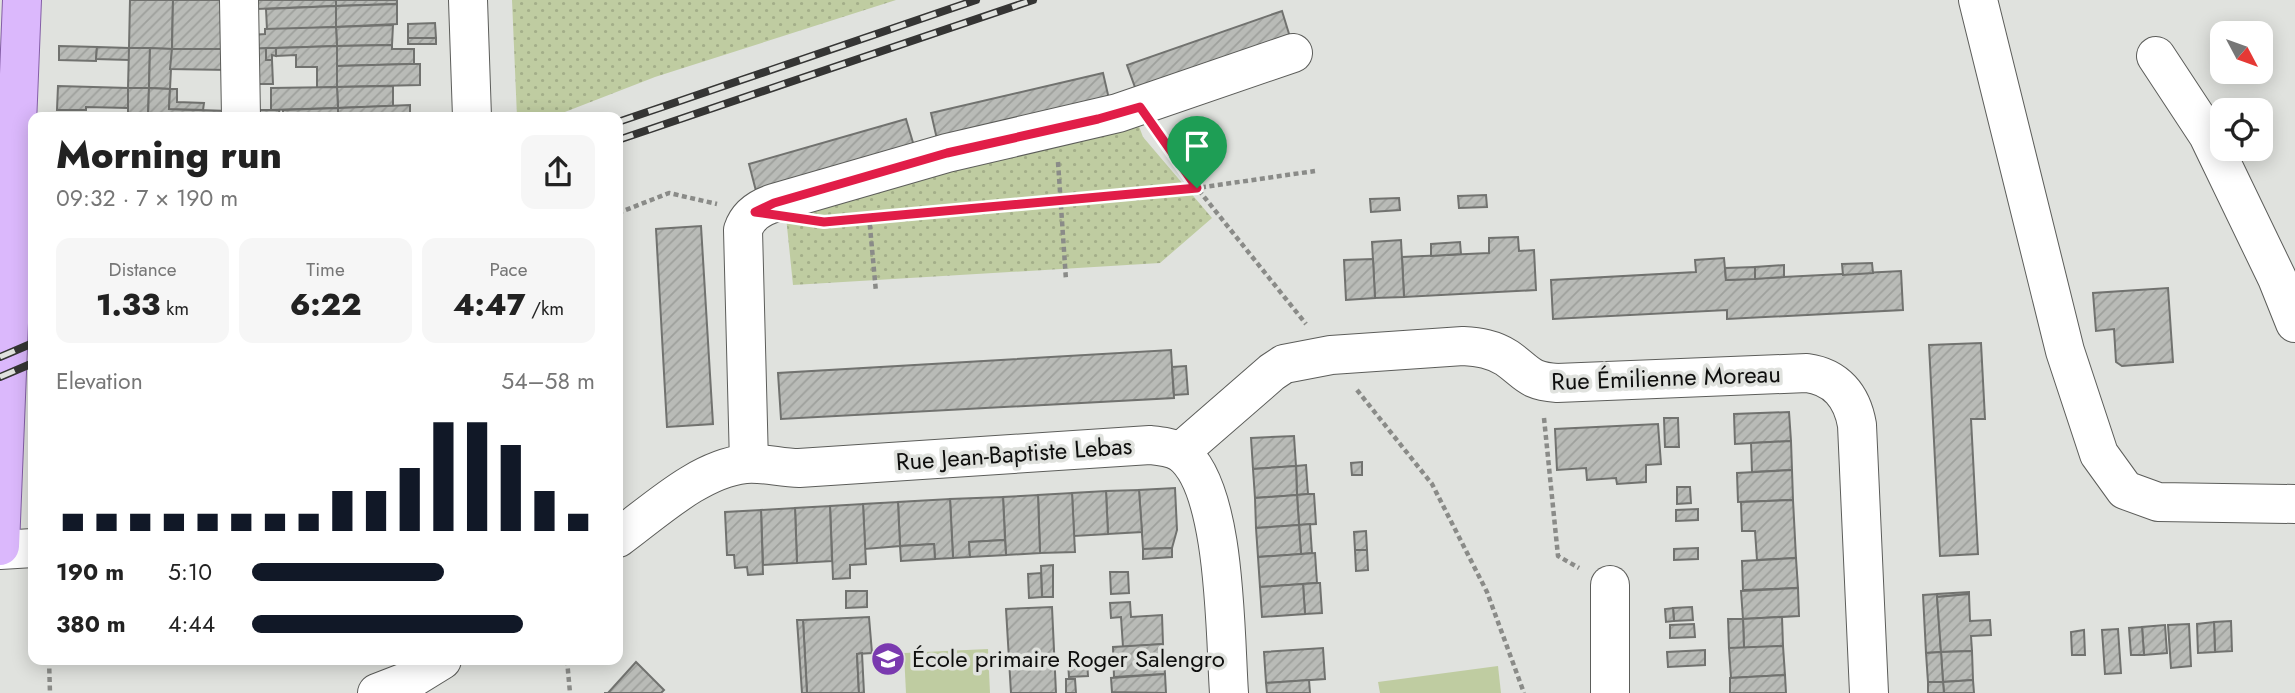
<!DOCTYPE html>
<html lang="en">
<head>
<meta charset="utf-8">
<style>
	:root { --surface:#fff; --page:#f6f6f6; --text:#222; --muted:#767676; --accent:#111827 }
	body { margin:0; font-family:Jost,sans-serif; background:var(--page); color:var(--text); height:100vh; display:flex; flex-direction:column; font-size:26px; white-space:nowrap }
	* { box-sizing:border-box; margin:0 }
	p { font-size:23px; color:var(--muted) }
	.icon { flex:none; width:38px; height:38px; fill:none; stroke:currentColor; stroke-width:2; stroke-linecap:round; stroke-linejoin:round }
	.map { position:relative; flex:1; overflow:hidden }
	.panel { position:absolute; left:28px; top:112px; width:595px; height:553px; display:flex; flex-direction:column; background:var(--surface); border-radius:14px; box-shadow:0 4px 18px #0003 }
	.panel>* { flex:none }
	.needle { width:46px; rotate:131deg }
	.fabs { position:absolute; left:2210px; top:21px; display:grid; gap:14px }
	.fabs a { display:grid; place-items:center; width:63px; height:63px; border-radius:14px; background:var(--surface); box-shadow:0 4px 18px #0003; font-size:35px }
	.pin { position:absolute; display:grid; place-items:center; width:60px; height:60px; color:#fff; margin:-72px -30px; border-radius:50% 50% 50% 0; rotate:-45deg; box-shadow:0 0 7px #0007 }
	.pin .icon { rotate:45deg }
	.round { display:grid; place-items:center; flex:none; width:74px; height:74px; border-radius:14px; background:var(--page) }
	.summary { display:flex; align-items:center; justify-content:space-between; height:119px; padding:0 28px }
	h1 { font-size:38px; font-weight:800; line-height:52px }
	.stats { display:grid; grid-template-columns:repeat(3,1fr); gap:10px; height:119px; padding:7px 28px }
	.stats div { display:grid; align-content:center; border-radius:14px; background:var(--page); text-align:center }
	.stats b { font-size:30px; font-weight:800 }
	.stats small { font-size:19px; font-weight:400 }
	.stats p { font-size:19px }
	.chart { height:196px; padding:14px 28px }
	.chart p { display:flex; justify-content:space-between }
	.chart svg { width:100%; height:126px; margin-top:7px; stroke:var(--accent); stroke-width:6 }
	ul { padding:0 28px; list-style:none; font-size:23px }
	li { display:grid; grid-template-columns:112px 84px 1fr; align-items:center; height:52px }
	li i { height:18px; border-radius:9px; background:var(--accent) }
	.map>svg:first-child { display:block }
	.park { fill:url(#park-dots) }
	.pitch { fill:#bfcca1 }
	.building { fill:url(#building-hatch); stroke:#71726f; stroke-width:2 }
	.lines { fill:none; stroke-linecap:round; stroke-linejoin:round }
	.minor-casing { stroke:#5c5d5a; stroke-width:40 }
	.major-casing { stroke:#845ea7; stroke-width:40 }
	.path { stroke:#8a8b88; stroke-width:4.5; stroke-dasharray:5 3.5; stroke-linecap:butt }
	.minor { stroke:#fff; stroke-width:38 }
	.major { stroke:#dbb8fc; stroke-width:38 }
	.rail-casing { stroke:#353534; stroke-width:8 }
	.rail { stroke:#e0e2de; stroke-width:5; stroke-dasharray:16; stroke-linecap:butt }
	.route-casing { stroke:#fff; stroke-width:14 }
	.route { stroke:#e11d48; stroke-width:9 }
	.labels { text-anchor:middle; stroke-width:7; stroke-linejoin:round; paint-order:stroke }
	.street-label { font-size:24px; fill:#0e0e0d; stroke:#e0e2de }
	.poi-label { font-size:24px; fill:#0e0e0d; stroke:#e0e2de; text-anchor:start }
</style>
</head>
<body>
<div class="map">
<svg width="2295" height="693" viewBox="0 0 2295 693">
	<defs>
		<pattern id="park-dots" width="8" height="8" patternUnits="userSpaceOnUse" patternTransform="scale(1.75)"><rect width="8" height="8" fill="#bfcca1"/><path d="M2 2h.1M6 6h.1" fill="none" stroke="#a3ae89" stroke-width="1.8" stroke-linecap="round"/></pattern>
		<pattern id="building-hatch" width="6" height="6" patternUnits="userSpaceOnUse" patternTransform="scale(1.75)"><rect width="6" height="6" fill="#b9bbb7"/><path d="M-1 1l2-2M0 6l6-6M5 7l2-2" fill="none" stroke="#9ea09c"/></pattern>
	</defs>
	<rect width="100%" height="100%" fill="#e0e2de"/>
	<!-- park -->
	<g class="park">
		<path d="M 512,0 L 896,0 L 655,77 L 552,117 L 517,117 Z"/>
		<path d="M 1137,121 L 1143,137 L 1212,218 L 1160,263 L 793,285 L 785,207 Z"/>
	</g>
	<!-- pitch -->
	<g class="pitch">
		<path d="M 988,649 L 990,693 L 906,693 L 904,653 Z"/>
		<path d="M 1498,666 L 1501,693 L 1380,693 L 1378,682 Z"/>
	</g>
	<!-- building -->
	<g class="building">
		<path d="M 130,0 L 173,0 L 172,49 L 129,48 Z"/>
		<path d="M 173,0 L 231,0 L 231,49 L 172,49 Z"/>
		<path d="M 257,0 L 336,0 L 336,6 L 257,9 Z"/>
		<path d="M 336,0 L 397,0 L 397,4 L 336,6 Z"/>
		<path d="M 397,4 L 397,24 L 336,27 L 336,6 Z"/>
		<path d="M 336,6 L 336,27 L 267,30 L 266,9 Z"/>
		<path d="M 1282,11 L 1290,37 L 1136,90 L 1127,65 Z"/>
		<path d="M 435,23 L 436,38 L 408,38 L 408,24 Z"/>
		<path d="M 393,25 L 392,45 L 337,46 L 336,27 Z"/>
		<path d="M 336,27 L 337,46 L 250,49 L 250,35 L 265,34 L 265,29 Z"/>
		<rect x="408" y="38" width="28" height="6"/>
		<path d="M 392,45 L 392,49 L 414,49 L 414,64 L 337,66 L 337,46 Z"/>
		<path d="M 59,46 L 97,47 L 96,61 L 59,60 Z"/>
		<path d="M 337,46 L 337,87 L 317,88 L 317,67 L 296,67 L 296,55 L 276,56 L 276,48 Z"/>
		<path d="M 97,47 L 129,48 L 129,60 L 96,59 Z"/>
		<path d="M 129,48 L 150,48 L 149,88 L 128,88 Z"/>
		<path d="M 150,48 L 172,49 L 170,89 L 149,88 Z"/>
		<path d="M 266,48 L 266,60 L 272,60 L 273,84 L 250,84 L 250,49 Z"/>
		<path d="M 266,48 L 276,48 L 276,56 L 272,55 L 272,60 L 266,60 Z"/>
		<path d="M 172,49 L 228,49 L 228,70 L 170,69 Z"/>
		<path d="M 410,64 L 420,64 L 420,85 L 337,87 L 337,66 Z"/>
		<path d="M 1103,73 L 1109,99 L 937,139 L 931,113 Z"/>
		<path d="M 58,86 L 128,88 L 128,108 L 86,107 L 86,110 L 57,110 Z"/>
		<path d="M 393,86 L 393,106 L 338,108 L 337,87 Z"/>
		<path d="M 337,87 L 338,108 L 271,110 L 271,88 Z"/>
		<path d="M 128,88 L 149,88 L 148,117 L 128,117 Z"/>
		<path d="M 149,88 L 170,89 L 169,109 L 228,111 L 228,117 L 148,117 Z"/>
		<path d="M 170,89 L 177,89 L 177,102 L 204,103 L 203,110 L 169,109 Z"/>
		<path d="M 410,105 L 410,117 L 338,117 L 338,108 Z"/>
		<path d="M 338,108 L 338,117 L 283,117 L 283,110 Z"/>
		<path d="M 251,110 L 279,110 L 280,117 L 252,117 Z"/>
		<path d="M 906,119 L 914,146 L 756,191 L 749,164 Z"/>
		<path d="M 1486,195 L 1487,207 L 1459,208 L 1458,196 Z"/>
		<path d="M 1399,198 L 1400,210 L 1371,212 L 1370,199 Z"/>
		<path d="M 701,226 L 713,424 L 667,427 L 656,229 Z"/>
		<path d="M 1518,237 L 1519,251 L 1534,250 L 1536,290 L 1404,297 L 1402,257 L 1489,253 L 1489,238 Z"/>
		<path d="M 1401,240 L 1404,297 L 1375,298 L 1372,242 Z"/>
		<path d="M 1460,242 L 1461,254 L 1431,256 L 1431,244 Z"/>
		<path d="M 1724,258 L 1726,280 L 1901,271 L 1903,310 L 1727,319 L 1727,310 L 1553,319 L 1551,280 L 1696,272 L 1695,260 Z"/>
		<path d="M 1373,259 L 1375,298 L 1346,300 L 1344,260 Z"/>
		<path d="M 1872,263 L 1873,273 L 1843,275 L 1842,264 Z"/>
		<path d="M 1784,265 L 1784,277 L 1755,279 L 1755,267 Z"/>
		<path d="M 1755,267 L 1755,279 L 1726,280 L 1725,268 Z"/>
		<path d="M 2168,288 L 2173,362 L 2122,366 L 2116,362 L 2114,329 L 2096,331 L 2093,293 Z"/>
		<path d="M 1981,343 L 1985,419 L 1971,419 L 1978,554 L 1940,556 L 1929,345 Z"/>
		<path d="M 1171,350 L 1174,398 L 781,419 L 778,373 Z"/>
		<path d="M 1186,366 L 1188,394 L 1174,395 L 1172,367 Z"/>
		<path d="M 1789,412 L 1791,441 L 1735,444 L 1734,414 Z"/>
		<path d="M 1664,418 L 1678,418 L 1679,447 L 1665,447 Z"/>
		<path d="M 1658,424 L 1661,464 L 1646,465 L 1646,482 L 1617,484 L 1616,478 L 1587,480 L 1586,468 L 1557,470 L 1555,429 Z"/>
		<path d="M 1294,436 L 1296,466 L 1253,469 L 1251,438 Z"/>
		<path d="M 1791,441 L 1792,470 L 1752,472 L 1751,443 Z"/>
		<path d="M 1362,462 L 1362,475 L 1352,475 L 1351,463 Z"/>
		<path d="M 1306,465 L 1308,494 L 1297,495 L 1296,466 Z"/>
		<path d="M 1296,466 L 1297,495 L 1255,498 L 1253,469 Z"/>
		<path d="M 1792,470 L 1793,500 L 1738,502 L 1737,473 Z"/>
		<path d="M 1677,487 L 1690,487 L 1691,503 L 1677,504 Z"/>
		<path d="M 1175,488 L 1177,530 L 1172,548 L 1143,549 L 1139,490 Z"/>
		<path d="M 1139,490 L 1142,532 L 1108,534 L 1106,491 Z"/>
		<path d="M 1106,491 L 1108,534 L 1074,536 L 1072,493 Z"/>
		<path d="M 1072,493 L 1075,552 L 1040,553 L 1038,495 Z"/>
		<path d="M 1308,494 L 1314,494 L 1316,524 L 1299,525 L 1297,495 Z"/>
		<path d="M 1038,495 L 1040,553 L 1006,555 L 1003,497 Z"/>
		<path d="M 1297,495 L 1299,525 L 1256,528 L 1255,498 Z"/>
		<path d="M 1003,497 L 1005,540 L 969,542 L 970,557 L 953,558 L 950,499 Z"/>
		<path d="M 950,499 L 953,558 L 935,559 L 934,544 L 900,546 L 898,502 Z"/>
		<path d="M 1793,500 L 1796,558 L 1757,560 L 1755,531 L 1742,531 L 1741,502 Z"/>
		<path d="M 898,502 L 900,546 L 865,549 L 863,504 Z"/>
		<path d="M 863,504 L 866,564 L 850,565 L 850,578 L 833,579 L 830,506 Z"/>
		<path d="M 830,506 L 832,561 L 797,563 L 795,508 Z"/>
		<path d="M 795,508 L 797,563 L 763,565 L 761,510 Z"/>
		<path d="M 1698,509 L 1698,520 L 1676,521 L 1676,510 Z"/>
		<path d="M 761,510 L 763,574 L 748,575 L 747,567 L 735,568 L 734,555 L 727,555 L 725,512 Z"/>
		<path d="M 1310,524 L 1312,553 L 1301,554 L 1299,525 Z"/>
		<path d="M 1299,525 L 1301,554 L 1258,557 L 1256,528 Z"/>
		<path d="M 1366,531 L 1367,550 L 1355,550 L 1354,532 Z"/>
		<path d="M 1005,540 L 1006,555 L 970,557 L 969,542 Z"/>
		<path d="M 934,544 L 935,559 L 901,561 L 900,546 Z"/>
		<path d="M 1172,548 L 1172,557 L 1143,559 L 1143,549 Z"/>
		<path d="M 1698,548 L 1698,559 L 1674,560 L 1674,549 Z"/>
		<path d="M 1355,550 L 1367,550 L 1368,570 L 1356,571 Z"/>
		<path d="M 1315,553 L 1317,583 L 1260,587 L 1258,557 Z"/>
		<path d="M 1796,558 L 1798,588 L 1743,590 L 1742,561 Z"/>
		<path d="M 1053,565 L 1053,597 L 1042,597 L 1041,566 Z"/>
		<path d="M 1110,572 L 1128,572 L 1129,593 L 1111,594 Z"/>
		<path d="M 1041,573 L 1042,597 L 1029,598 L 1028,574 Z"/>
		<path d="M 1317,583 L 1320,583 L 1322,613 L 1305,614 L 1303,584 Z"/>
		<path d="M 1303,584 L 1305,614 L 1262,617 L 1260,587 Z"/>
		<path d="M 1798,588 L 1799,616 L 1743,619 L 1741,591 Z"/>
		<path d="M 846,591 L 867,591 L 867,607 L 846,608 Z"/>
		<path d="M 1969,592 L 1969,594 L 1937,597 L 1937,594 Z"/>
		<path d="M 1937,594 L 1941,652 L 1926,653 L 1923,595 Z"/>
		<path d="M 1969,594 L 1970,621 L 1990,620 L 1991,635 L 1971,636 L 1972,651 L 1941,652 L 1937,597 Z"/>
		<path d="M 1130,602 L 1131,617 L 1162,615 L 1163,644 L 1123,647 L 1121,617 L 1111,618 L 1110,603 Z"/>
		<path d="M 1052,607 L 1056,693 L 1011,693 L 1006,609 Z"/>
		<path d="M 1692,607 L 1693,620 L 1674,621 L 1673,608 Z"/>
		<path d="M 1673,608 L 1674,621 L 1666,622 L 1665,609 Z"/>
		<path d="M 869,617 L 872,653 L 857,654 L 859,693 L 807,693 L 803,620 Z"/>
		<path d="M 1782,617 L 1783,646 L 1744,648 L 1743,619 Z"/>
		<path d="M 1728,619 L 1743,619 L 1744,648 L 1729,648 Z"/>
		<path d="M 797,620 L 803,620 L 807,693 L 802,693 Z"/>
		<path d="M 2231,621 L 2232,651 L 2215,652 L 2214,622 Z"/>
		<path d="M 2214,622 L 2215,652 L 2198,653 L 2197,624 Z"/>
		<path d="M 1694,624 L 1695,637 L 1670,638 L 1670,625 Z"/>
		<path d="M 2189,624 L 2191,666 L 2171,668 L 2168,625 Z"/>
		<path d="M 2165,625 L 2167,653 L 2144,655 L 2142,627 Z"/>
		<path d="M 2142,627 L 2144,655 L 2131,655 L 2129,628 Z"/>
		<path d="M 2118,629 L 2121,673 L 2105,674 L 2102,630 Z"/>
		<path d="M 2084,630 L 2085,655 L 2072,655 L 2071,632 Z"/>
		<path d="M 1163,644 L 1165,674 L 1114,677 L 1113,647 Z"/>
		<path d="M 1783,646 L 1785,675 L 1731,678 L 1729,648 Z"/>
		<path d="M 1323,648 L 1325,679 L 1266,683 L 1264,652 Z"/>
		<path d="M 1705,650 L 1705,665 L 1668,667 L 1667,652 Z"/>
		<path d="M 1972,651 L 1973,680 L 1943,682 L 1941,652 Z"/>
		<path d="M 1941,652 L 1943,682 L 1928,682 L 1926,653 Z"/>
		<path d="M 862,653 L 864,693 L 859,693 L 857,654 Z"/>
		<path d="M 1087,661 L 1088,676 L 1069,677 L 1068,662 Z"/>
		<path d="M 636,662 L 664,690 L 661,693 L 604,693 L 608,693 Z"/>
		<path d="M 1165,674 L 1166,693 L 1112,692 L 1111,678 Z"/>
		<path d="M 1785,675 L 1786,693 L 1730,693 L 1730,678 Z"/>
		<path d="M 1066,679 L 1075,679 L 1076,693 L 1066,693 Z"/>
		<path d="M 1309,680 L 1310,693 L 1267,693 L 1266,683 Z"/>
		<path d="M 1973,680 L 1974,693 L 1944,693 L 1943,682 Z"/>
		<path d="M 1928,682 L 1943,682 L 1944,693 L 1928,693 Z"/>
	</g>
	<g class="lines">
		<!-- minor casing -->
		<g class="minor-casing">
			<g id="minor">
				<path d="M 239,0 L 241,117"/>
				<path d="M 468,0 L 472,117"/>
				<path d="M 1978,0 L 2065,351 L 2099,454 L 2125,490 L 2158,502 L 2295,504"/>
				<path d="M 2156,56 L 2208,135 L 2277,278 L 2295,323"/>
				<path d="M 1180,452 L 1272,372 L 1284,364 L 1331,355 L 1463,346 C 1479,347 1493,349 1507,358 C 1528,373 1528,381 1557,383 L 1807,373 C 1836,377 1852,396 1857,425 L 1869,693"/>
				<path d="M 749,463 L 743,230 C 748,215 759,208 774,203 L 947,153 L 1118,113 L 1293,53"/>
				<path d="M 618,538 C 655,511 699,469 745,464 C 762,462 781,468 799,468 L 1150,445 C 1160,446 1172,447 1181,453 C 1227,487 1225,638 1229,693"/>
				<path d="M 0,550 L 33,548"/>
				<path d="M 1610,585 L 1610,693"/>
				<path d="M 377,693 L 408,681 L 442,660"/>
			</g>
		</g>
		<!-- major casing -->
		<g class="major-casing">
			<path id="major" d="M 0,546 L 22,0"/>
		</g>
		<!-- path -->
		<g class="path">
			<path d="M 1159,135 L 1197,188 L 1306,324"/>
			<path d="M 1058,162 L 1066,280"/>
			<path d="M 618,213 L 669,193 L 717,204"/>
			<path d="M 869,216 L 876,292"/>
			<path d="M 854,220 L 1197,188 L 1315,171"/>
			<path d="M 1357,390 L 1432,484 L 1487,592 L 1524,693"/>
			<path d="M 1544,418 L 1558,556 L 1579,568"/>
			<path d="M 49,660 L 50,693"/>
			<path d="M 567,660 L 570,693"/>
		</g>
		<!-- minor -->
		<use href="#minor" class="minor"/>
		<!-- major -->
		<use href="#major" class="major"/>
		<!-- rail casing -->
		<g class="rail-casing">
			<g id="rail">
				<path d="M 618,122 L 976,0"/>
				<path d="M 618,140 L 1033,0"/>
				<path d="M 0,357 L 33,343"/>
				<path d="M 0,377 L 33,363"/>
			</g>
		</g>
		<!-- rail -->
		<use href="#rail" class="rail"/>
	</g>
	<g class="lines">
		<!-- route casing -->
		<g class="route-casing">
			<path id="route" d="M 1140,107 L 1197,188 L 824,222 L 755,212 L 774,203 L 947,153 L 1098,119 Z"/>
		</g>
		<!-- route -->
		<use href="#route" class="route"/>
	</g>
	<!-- icons -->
	<defs>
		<g id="school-disc" transform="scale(1.75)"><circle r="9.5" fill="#7a3aaf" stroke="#e0e2de"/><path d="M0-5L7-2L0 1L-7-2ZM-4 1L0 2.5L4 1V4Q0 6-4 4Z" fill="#fff"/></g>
	</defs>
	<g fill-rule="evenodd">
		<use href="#school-disc" x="888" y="659"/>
	</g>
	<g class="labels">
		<!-- street labels -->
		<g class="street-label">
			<text transform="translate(1666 378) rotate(-2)" y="8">Rue Émilienne Moreau</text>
			<text transform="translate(1014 454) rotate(-4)" y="8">Rue Jean-Baptiste Lebas</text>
		</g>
		<!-- poi labels -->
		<g class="poi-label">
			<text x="912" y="667">École primaire Roger Salengro</text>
		</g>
	</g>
</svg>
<div class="fabs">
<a><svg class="needle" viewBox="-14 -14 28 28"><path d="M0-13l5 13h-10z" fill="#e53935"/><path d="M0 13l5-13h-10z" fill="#767676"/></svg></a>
<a><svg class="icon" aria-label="locate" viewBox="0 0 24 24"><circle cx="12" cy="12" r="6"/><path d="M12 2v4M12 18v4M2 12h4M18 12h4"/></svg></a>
</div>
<div class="pin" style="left:1197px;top:188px;background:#1e9e55"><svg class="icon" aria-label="arrive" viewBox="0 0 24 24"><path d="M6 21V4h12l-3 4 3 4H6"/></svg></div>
<section class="panel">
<div class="summary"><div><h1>Morning run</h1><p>09:32 · 7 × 190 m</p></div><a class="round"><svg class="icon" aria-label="share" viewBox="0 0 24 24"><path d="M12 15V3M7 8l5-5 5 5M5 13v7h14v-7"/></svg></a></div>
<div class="stats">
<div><p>Distance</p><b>1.33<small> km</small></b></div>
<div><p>Time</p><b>6:22</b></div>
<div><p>Pace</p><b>4:47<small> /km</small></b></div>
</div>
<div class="chart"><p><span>Elevation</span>54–58 m</p>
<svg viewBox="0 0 160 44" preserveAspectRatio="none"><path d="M5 44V38M15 44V38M25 44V38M35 44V38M45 44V38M55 44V38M65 44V38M75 44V38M85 44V30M95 44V30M105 44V22M115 44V6M125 44V6M135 44V14M145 44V30M155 44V38"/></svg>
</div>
<ul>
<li><b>190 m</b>5:10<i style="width:56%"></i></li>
<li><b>380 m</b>4:44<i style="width:79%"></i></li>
</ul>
</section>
</div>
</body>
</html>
